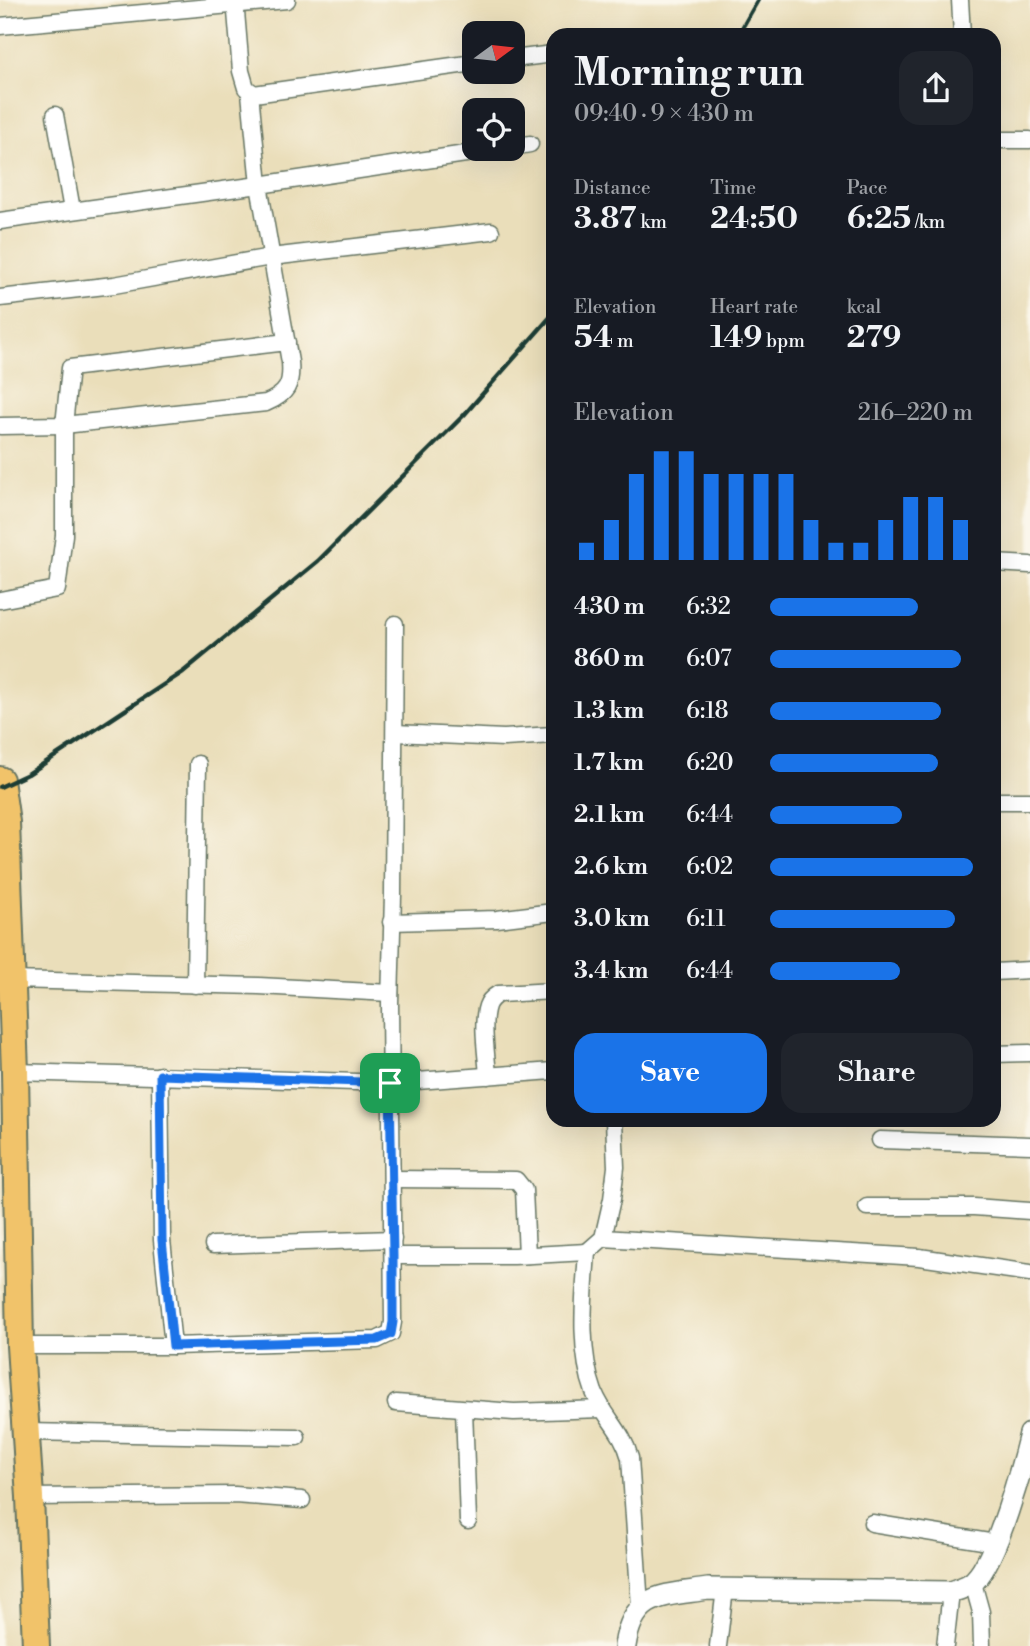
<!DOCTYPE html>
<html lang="en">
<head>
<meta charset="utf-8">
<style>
	:root { --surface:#171b24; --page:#20242c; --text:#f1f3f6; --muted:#9ea1a6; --accent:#1a73e8 }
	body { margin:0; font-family:"Libre Bodoni",serif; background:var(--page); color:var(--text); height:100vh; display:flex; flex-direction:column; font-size:26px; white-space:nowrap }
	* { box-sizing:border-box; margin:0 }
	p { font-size:23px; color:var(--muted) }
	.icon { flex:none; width:38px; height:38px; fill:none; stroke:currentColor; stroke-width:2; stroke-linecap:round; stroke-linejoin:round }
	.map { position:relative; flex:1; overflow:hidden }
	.panel { position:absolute; left:546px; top:28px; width:455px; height:1099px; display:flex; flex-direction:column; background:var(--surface); border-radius:21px; box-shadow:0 7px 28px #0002 }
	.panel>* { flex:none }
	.needle { width:46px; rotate:75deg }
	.tools { position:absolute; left:462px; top:21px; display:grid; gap:14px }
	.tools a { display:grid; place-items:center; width:63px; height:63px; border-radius:14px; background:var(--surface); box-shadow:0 7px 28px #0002; font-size:35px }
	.pin { position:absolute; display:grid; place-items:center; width:60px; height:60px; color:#fff; margin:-30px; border-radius:14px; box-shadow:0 4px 10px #0006 }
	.round { display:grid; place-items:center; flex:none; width:74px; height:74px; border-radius:21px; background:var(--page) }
	.head { display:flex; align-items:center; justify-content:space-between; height:119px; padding:0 28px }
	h1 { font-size:38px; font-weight:800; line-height:52px }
	.stats { display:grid; grid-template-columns:repeat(3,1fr); gap:10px; height:119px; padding:7px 28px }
	.stats div { display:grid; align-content:center }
	.stats b { font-size:30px; font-weight:800 }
	.stats small { font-size:19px; font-weight:400 }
	.stats p { font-size:19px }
	.chart { height:196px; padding:14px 28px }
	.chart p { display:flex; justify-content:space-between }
	.chart svg { width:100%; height:126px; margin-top:7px; stroke:var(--accent); stroke-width:6 }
	.cta { display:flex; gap:14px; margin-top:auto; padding:14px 28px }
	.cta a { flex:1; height:80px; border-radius:21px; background:var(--accent); color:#fff; font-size:28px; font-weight:800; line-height:80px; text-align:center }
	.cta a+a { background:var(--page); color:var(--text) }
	ul { padding:0 28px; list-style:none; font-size:23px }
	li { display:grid; grid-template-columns:112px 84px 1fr; align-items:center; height:52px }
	li i { height:18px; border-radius:9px; background:var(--accent) }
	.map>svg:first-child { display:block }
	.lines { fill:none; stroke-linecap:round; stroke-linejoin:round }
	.minor-casing { stroke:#667563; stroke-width:19 }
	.tertiary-casing { stroke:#667563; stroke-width:24 }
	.primary-casing { stroke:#667563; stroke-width:30 }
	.minor { stroke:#fff; stroke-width:16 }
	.tertiary { stroke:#fff; stroke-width:21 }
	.primary { stroke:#f1c36a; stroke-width:26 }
	.rail { stroke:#1f3d34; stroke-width:4.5 }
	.route-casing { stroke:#fff; stroke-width:14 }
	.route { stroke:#1a73e8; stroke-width:9 }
</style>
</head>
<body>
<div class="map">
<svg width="1030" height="1646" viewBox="0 0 1030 1646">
	<rect width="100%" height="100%" fill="#fbf7ec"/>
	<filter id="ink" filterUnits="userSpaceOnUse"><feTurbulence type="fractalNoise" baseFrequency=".0143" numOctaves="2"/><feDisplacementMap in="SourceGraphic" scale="14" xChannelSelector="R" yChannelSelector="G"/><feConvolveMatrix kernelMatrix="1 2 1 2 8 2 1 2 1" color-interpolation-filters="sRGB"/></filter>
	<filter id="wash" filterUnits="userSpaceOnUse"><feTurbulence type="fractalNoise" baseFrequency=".00686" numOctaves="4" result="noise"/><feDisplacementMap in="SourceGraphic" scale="28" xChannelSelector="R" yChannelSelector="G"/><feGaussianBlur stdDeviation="1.57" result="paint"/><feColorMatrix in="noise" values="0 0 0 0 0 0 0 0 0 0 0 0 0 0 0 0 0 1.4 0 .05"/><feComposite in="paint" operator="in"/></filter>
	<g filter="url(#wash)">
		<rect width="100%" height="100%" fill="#eadeba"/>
	</g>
	<g filter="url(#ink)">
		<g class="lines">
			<!-- minor casing -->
			<g class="minor-casing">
				<g id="minor">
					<path d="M 235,0 L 241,71 L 246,88 L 254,94 L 474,63"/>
					<path d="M 960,0 L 962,35"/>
					<path d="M 0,26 L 287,0"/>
					<path d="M 513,59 L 553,54"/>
					<path d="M 55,115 L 72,210"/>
					<path d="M 994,140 L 1030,140"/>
					<path d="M 513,147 L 530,144"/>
					<path d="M 0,221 L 259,185 L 499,149"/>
					<path d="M 0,298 L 114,285 L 271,257 L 491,231"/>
					<path d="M 0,426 L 64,425 L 266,403 C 287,394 292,385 290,362 L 259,185 L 250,93"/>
					<path d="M 994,563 L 1030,565"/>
					<path d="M 0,600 L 57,589 L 64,535 L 64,425 L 70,368 L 287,342"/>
					<path d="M 395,733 L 504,738 L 553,735"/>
					<path d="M 994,801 L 1030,801"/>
					<path d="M 391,922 L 497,919 L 553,912"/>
					<path d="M 994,972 L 1030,970"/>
					<path d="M 10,980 L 259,986 L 390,993"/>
					<path d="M 195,985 L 198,764"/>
					<path d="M 994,1054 L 1030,1053"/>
					<path d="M 15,1072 L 390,1083 L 553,1071"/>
					<path d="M 160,1075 L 162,1240 L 173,1346"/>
					<path d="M 488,1076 C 487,1057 481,1024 487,1006 C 489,1000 493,997 498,994 L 553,991"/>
					<path d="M 614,1120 L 616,1167 L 612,1199 L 603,1238 L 587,1252 C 584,1297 578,1349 594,1392 C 604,1417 623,1431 630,1458 L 640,1606"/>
					<path d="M 880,1140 L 1030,1145"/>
					<path d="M 393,1179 L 516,1180 L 524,1190 L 527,1255"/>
					<path d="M 867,1207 L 974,1207 L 1030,1211"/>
					<path d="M 603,1238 L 919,1257 L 1030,1273"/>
					<path d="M 213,1245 L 393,1239"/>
					<path d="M 393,1256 L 514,1256 L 587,1252"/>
					<path d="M 20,1346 L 173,1346 L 377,1340 L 391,1333 L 393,1322 L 390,1003 L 393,895 L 395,624"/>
					<path d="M 396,1403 L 514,1412 L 602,1409"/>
					<path d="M 464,1409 L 468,1521"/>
					<path d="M 26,1432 L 297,1437"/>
					<path d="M 30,1497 L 235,1495 L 302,1500"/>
					<path d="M 872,1523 L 995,1543"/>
					<path d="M 973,1583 L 981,1612 L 982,1646"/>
					<path d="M 718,1646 L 725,1589"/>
					<path d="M 945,1646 L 951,1592"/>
				</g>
			</g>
			<!-- tertiary casing -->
			<g class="tertiary-casing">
				<path id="tertiary" d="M 625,1646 C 633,1592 663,1596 708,1589 L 951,1592 C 959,1589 970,1586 975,1580 C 997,1558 1022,1467 1030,1434"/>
			</g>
			<!-- primary casing -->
			<g class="primary-casing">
				<path id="primary" d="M 0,780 L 6,822 L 15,1072 L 20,1346 L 30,1497 L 36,1646"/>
			</g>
			<!-- minor -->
			<use href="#minor" class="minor"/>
			<!-- tertiary -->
			<use href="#tertiary" class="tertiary"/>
			<!-- primary -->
			<use href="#primary" class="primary"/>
			<!-- rail -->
			<g class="rail">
				<path d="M 738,35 L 758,0"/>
				<path d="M 0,787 L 28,774 L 183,672 L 318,561 L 464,415 L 553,314"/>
			</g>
		</g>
	</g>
	<g class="lines" filter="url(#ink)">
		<!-- route casing -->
		<g class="route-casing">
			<path id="route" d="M 160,1075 L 390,1083 L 393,1256 L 393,1322 L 391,1334 L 377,1340 L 173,1346 L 162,1240 Z"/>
		</g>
		<!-- route -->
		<use href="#route" class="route"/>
	</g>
</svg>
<div class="tools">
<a><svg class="needle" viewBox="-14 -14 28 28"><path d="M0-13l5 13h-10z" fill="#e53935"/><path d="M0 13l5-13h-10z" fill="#9ea1a6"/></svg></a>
<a><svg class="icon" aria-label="locate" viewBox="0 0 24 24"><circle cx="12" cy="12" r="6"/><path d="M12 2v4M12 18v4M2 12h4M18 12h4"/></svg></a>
</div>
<div class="pin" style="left:390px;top:1083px;background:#1e9e55"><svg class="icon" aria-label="arrive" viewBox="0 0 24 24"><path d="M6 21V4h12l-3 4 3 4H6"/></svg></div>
<section class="panel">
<div class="head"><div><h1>Morning run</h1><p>09:40 · 9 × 430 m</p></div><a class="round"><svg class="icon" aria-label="share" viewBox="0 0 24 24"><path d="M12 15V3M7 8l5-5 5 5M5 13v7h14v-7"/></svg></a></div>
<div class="stats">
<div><p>Distance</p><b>3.87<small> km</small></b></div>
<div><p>Time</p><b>24:50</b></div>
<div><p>Pace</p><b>6:25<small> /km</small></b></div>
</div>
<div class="stats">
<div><p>Elevation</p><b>54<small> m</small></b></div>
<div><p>Heart rate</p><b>149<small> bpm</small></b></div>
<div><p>kcal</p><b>279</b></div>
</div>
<div class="chart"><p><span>Elevation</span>216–220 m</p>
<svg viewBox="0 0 160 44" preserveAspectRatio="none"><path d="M5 44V38M15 44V30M25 44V14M35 44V6M45 44V6M55 44V14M65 44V14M75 44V14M85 44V14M95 44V30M105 44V38M115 44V38M125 44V30M135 44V22M145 44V22M155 44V30"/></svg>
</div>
<ul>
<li><b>430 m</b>6:32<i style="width:73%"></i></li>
<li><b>860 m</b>6:07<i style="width:94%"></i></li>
<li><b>1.3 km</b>6:18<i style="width:84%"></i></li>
<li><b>1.7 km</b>6:20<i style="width:83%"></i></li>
<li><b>2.1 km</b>6:44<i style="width:65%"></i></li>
<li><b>2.6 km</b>6:02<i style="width:100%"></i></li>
<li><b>3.0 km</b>6:11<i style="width:91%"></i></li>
<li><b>3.4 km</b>6:44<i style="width:64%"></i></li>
</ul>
<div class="cta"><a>Save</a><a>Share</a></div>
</section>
</div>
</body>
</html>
